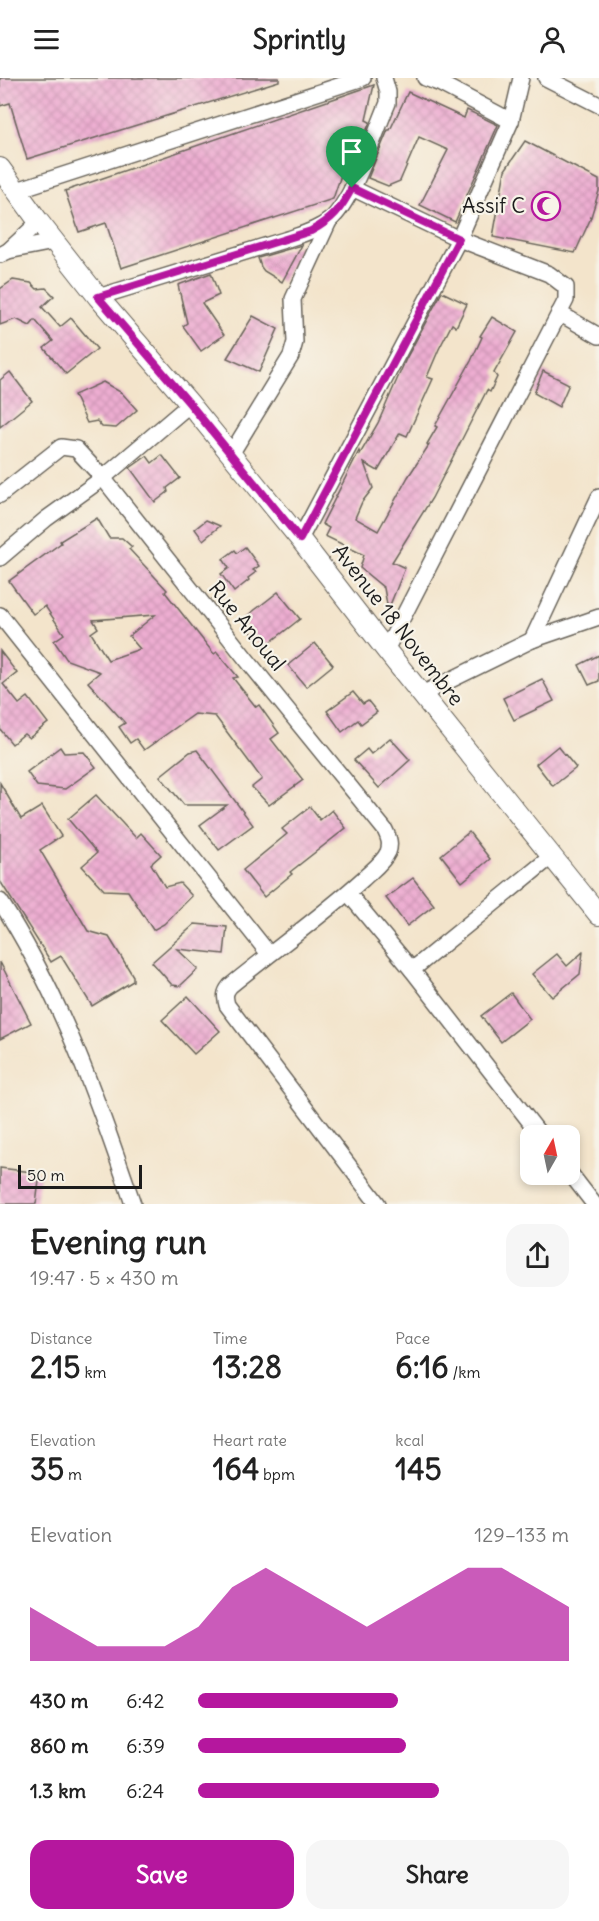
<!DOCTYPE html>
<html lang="en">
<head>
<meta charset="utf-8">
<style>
	:root { --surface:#fff; --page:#f6f6f6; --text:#222; --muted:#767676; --accent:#b5179e }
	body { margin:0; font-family:Delius,sans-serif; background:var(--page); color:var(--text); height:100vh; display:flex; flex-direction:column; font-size:22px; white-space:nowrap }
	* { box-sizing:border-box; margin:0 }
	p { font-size:20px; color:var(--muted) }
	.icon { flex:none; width:33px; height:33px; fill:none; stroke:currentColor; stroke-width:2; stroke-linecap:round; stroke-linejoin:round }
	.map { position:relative; height:1126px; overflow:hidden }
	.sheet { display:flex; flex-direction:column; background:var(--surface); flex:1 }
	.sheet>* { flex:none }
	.needle { width:39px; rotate:9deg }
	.controls { position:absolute; left:520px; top:1047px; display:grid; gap:12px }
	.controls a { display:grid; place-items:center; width:60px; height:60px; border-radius:12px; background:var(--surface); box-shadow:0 3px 9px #0003; font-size:30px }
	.scale { position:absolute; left:18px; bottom:15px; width:124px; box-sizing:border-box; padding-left:6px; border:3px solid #1c1c1c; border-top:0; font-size:16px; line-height:21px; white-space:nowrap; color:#1c1c1c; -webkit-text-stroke:4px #f7f3e8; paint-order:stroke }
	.pin { position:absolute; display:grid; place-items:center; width:51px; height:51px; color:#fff; margin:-62px -26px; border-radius:50% 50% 50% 0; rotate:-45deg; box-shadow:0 0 6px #0007 }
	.pin .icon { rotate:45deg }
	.round { display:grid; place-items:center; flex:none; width:63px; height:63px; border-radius:18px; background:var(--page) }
	.headline { display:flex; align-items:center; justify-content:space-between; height:102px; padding:0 30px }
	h1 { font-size:33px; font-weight:700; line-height:45px }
	.figures { display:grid; grid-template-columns:repeat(3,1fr); gap:9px; height:102px; padding:6px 30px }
	.figures div { display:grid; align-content:center }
	.figures b { font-size:30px; font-weight:700 }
	.figures small { font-size:16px; font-weight:400 }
	.figures p { font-size:16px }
	.chart { height:168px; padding:12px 30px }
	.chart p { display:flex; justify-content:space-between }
	.chart svg { width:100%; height:108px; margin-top:6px; fill:var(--accent); opacity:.7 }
	.action { display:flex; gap:12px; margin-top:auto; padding:12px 30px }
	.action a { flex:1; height:69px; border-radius:18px; background:var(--accent); color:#fff; font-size:24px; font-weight:700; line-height:69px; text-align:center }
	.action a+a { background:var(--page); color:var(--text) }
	ul { padding:0 30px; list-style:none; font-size:20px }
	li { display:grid; grid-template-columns:96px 72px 1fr; align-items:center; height:45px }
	li i { height:15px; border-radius:8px; background:var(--accent) }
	header { display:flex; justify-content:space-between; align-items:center; height:78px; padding:0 30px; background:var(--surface); font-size:27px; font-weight:700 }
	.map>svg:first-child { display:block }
	.building { fill:url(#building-cross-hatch); fill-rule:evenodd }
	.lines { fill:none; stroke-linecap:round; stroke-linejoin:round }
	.street-casing { stroke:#676259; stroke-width:18 }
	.secondary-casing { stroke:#676259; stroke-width:22 }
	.street { stroke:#fff; stroke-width:15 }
	.secondary { stroke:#fff; stroke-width:20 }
	.route-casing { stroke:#fff; stroke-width:12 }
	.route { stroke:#b5179e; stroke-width:8 }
	.labels { text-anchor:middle; stroke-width:4.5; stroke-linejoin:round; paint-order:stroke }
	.poi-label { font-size:21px; fill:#1c1c1c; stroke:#f7f3e8; text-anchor:end }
	.street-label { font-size:21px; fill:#1c1c1c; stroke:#f7f3e8 }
</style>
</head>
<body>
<header><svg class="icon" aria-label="menu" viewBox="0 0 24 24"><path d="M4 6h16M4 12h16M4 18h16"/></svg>Sprintly<svg class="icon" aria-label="person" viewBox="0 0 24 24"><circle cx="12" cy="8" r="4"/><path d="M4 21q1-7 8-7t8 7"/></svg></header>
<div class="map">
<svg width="599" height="1126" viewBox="0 0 599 1126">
	<defs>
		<pattern id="building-cross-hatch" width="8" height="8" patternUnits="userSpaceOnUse" patternTransform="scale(1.5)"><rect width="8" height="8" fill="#edadd1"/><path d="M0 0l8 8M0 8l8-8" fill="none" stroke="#cb94b3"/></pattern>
	</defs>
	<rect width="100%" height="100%" fill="#f7f3e8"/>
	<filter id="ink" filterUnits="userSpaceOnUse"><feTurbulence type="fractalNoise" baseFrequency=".0167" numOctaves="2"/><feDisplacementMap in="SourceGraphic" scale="12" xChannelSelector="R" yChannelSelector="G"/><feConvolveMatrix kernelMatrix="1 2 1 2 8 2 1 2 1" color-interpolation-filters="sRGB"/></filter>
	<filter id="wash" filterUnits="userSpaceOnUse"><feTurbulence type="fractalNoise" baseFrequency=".008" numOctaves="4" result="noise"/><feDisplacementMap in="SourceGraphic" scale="24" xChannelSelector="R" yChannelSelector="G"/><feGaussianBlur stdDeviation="1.35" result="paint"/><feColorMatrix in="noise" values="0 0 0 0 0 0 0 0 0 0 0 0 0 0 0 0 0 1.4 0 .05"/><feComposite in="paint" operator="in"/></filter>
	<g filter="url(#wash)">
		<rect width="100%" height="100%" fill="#f3e4cb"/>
		<g id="blocks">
			<!-- building -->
			<g class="building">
				<path d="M 0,0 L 279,0 L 279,3 L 27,81 L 10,25 L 0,28 Z"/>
				<path d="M 374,7 L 366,42 L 370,44 L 365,56 L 333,67 L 342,94 L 333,121 L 121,190 L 106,145 L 79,154 L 65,113 Z"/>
				<path d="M 408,14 L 464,40 L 467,32 L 498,47 L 455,144 L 420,127 L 448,72 L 419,59 L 400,103 L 388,108 L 368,100 L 388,52 L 390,52 Z"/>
				<path d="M 525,63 L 599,102 L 599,113 L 590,142 L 575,175 L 493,159 L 505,92 Z"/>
				<path d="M 302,167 L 282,204 L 264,193 L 261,189 L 258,180 Z"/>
				<path d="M 211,195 L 219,217 L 202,225 L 224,257 L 201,273 L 183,248 L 187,245 L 178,207 Z"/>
				<path d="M 13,202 L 31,205 L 37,211 L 46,210 L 54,218 L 42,229 L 60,249 L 71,240 L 97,271 L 66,296 L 44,270 L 53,263 L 35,242 L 30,248 L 16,241 L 0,247 L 0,211 Z"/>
				<path d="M 442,214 L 467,226 L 456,249 L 452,246 L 439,271 L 427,299 L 433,301 L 407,358 L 400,355 L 378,393 L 364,385 L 373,410 L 362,424 L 355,440 L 378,453 L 408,399 L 429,367 L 427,366 L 437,349 L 435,348 L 471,283 L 482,259 L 480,258 L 492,239 L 517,254 L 494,295 L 497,299 L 490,314 L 487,312 L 432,420 L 392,484 L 405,490 L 388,532 L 384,510 L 360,490 L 364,477 L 325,458 L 329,450 L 322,446 L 359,373 L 360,376 L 378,345 L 406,281 Z"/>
				<path d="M 253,238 L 278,251 L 259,294 L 227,280 Z"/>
				<path d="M 543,293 L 569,306 L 559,329 L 534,315 Z"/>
				<path d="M 10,294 L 32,323 L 0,349 L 0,302 Z"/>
				<path d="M 103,304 L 122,315 L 137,332 L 116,350 L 102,349 L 97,343 L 87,345 L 74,317 Z"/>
				<path d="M 162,377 L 180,400 L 167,410 L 168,414 L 155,424 L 130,390 L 147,378 L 152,385 Z"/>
				<path d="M 97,440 L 109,460 L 122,460 L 132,469 L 129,471 L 167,512 L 165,514 L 214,576 L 217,574 L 238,599 L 233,600 L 256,629 L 259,627 L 279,655 L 271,661 L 303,702 L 269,727 L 252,709 L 262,701 L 215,638 L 195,636 L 144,672 L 136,661 L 130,665 L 119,649 L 125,645 L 88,604 L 100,594 L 67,582 L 54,563 L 64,556 L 45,528 L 33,536 L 9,503 L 61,465 L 60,463 ZM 155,537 L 129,558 L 140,571 L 108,582 L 91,555 L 98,550 L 93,542 Z"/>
				<path d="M 206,442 L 220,448 L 203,462 L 195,451 Z"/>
				<path d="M 245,469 L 259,488 L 253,492 L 256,494 L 248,500 L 249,502 L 234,514 L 221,496 L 229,490 L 223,481 L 235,472 L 237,475 Z"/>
				<path d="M 278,514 L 300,541 L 263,570 L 242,542 Z"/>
				<path d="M 315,565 L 333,587 L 306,609 L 288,587 Z"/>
				<path d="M 0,573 L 17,595 L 3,606 L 19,626 L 28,619 L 48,645 L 29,660 L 24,656 L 12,666 L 0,651 Z"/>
				<path d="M 599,577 L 599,603 L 589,607 L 579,587 Z"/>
				<path d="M 542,601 L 554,623 L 514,642 L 503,620 Z"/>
				<path d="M 353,614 L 363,626 L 368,623 L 377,634 L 361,646 L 358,642 L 342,654 L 327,633 Z"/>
				<path d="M 390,660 L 410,682 L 379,710 L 354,682 L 367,671 L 371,676 Z"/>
				<path d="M 558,668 L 576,690 L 553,708 L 536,686 Z"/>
				<path d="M 60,669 L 64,675 L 84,674 L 96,689 L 65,711 L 37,708 L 27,694 Z"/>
				<path d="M 197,672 L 253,747 L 219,772 L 200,747 L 227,727 L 184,727 L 160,698 L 190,674 Z"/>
				<path d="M 0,705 L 21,741 L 42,728 L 61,758 L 40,772 L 88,853 L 109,859 L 133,898 L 133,903 L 92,928 L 61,878 L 51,884 L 0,803 Z"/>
				<path d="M 96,717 L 136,760 L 141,755 L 161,777 L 151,786 L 165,809 L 180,805 L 192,818 L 164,846 L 153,852 L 128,813 L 104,812 L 82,788 L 97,775 L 68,741 Z"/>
				<path d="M 310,729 L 320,742 L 332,732 L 346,750 L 290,794 L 292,796 L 264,819 L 243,792 L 287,756 L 282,751 Z"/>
				<path d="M 469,754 L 490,781 L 462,804 L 441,777 Z"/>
				<path d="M 413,800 L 434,827 L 407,848 L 386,820 Z"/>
				<path d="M 195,846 L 227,849 L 224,876 L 177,871 L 198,891 L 180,908 L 172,907 L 152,884 Z"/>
				<path d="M 583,874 L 580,896 L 552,919 L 532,896 L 557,876 L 567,888 Z"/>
				<path d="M 0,884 L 31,945 L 0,961 Z"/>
				<path d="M 511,915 L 530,941 L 501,964 L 481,938 Z"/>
				<path d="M 188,918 L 220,953 L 194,976 L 162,942 Z"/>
				<path d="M 0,1090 L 40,1095 L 36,1126 L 0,1126 Z"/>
			</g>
		</g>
	</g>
	<g filter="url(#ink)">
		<use href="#blocks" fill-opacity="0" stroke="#676259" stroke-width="1.5"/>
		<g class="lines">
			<!-- street casing -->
			<g class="street-casing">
				<g id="street">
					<path d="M 425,0 L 441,6 L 511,43"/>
					<path d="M 546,0 L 599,27"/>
					<path d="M 352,110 L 459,161 L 549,196 L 566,209 L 566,222 L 386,572"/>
					<path d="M 17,112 L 363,0"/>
					<path d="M 8,173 L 39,144"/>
					<path d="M 0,177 L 8,173 L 54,164"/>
					<path d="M 98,219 L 291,160 C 304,156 319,151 330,142 C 353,123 375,55 388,25 L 388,14 L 384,0"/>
					<path d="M 559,235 L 599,258"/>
					<path d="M 231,376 L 291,278 L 295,264 L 293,221 L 329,143"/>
					<path d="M 0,417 L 61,369 L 76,371 L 103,400 L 247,582 L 385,752 C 389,760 391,766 388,774 C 383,785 371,793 363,801 C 321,839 274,872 230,908 C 224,915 225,919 227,927 L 378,1126"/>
					<path d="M 300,461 L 459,161 L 511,43 L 521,0"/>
					<path d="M 0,480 L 46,441 L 103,400 L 190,326"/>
					<path d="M 0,537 L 269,876"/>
					<path d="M 532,562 L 599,419"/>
					<path d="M 422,616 L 532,562 L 599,539"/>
					<path d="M 348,815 L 412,892 L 541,1058"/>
					<path d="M 0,823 C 60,916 98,1022 133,1126"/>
					<path d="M 412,892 L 552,778"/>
					<path d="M 570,1095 L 594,1126"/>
				</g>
			</g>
			<!-- secondary casing -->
			<g class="secondary-casing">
				<path id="secondary" d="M 0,90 L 39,144 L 98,219 L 190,326 L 300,461 L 386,572 L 599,837"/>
			</g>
			<!-- street -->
			<use href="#street" class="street"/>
			<!-- secondary -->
			<use href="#secondary" class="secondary"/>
		</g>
	</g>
	<g class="lines" filter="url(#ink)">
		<!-- route casing -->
		<g class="route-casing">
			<path id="route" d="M 352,110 L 459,161 L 300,461 L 190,326 L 98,219 L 311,153 C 333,141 340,132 352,110 Z"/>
		</g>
		<!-- route -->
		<use href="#route" class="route"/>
	</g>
	<!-- icons -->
	<defs>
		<g id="mosque-ring" transform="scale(1.5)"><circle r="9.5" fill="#f7f3e8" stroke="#b5179e" stroke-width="1.5"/><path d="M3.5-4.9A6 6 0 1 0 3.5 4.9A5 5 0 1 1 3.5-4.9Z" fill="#b5179e"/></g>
	</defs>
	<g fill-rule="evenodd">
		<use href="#mosque-ring" x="546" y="128"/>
	</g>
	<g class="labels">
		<!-- poi labels -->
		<g class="poi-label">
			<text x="525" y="135">Assif C</text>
		</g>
		<!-- street labels -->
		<g class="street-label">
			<text transform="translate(398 547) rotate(52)" y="7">Avenue 18 Novembre</text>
			<text transform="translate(247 548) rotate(51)" y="7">Rue Anoual</text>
		</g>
	</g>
</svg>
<div class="controls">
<a><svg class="needle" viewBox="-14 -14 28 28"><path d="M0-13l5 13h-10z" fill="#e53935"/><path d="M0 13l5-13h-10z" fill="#767676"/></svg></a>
</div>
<div class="scale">50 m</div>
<div class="pin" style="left:352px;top:110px;background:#1e9e55"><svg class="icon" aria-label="arrive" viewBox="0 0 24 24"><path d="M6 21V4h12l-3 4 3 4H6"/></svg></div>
</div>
<section class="sheet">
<div class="headline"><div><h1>Evening run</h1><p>19:47 · 5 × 430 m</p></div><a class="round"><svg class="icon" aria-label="share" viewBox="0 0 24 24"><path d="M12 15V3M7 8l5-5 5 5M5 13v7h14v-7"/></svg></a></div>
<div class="figures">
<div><p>Distance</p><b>2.15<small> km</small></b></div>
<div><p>Time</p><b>13:28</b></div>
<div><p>Pace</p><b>6:16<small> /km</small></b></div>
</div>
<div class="figures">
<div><p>Elevation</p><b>35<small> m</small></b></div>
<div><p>Heart rate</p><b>164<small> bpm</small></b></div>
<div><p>kcal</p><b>145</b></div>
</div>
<div class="chart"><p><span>Elevation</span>129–133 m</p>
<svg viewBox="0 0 160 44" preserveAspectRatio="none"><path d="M0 44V22L10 30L20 38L30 38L40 38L50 30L60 14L70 6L80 14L90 22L100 30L110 22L120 14L130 6L140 6L150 14L160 22V44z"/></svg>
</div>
<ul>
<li><b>430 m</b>6:42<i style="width:54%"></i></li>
<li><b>860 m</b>6:39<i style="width:56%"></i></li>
<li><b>1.3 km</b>6:24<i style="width:65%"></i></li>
</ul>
<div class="action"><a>Save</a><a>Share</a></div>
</section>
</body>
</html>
